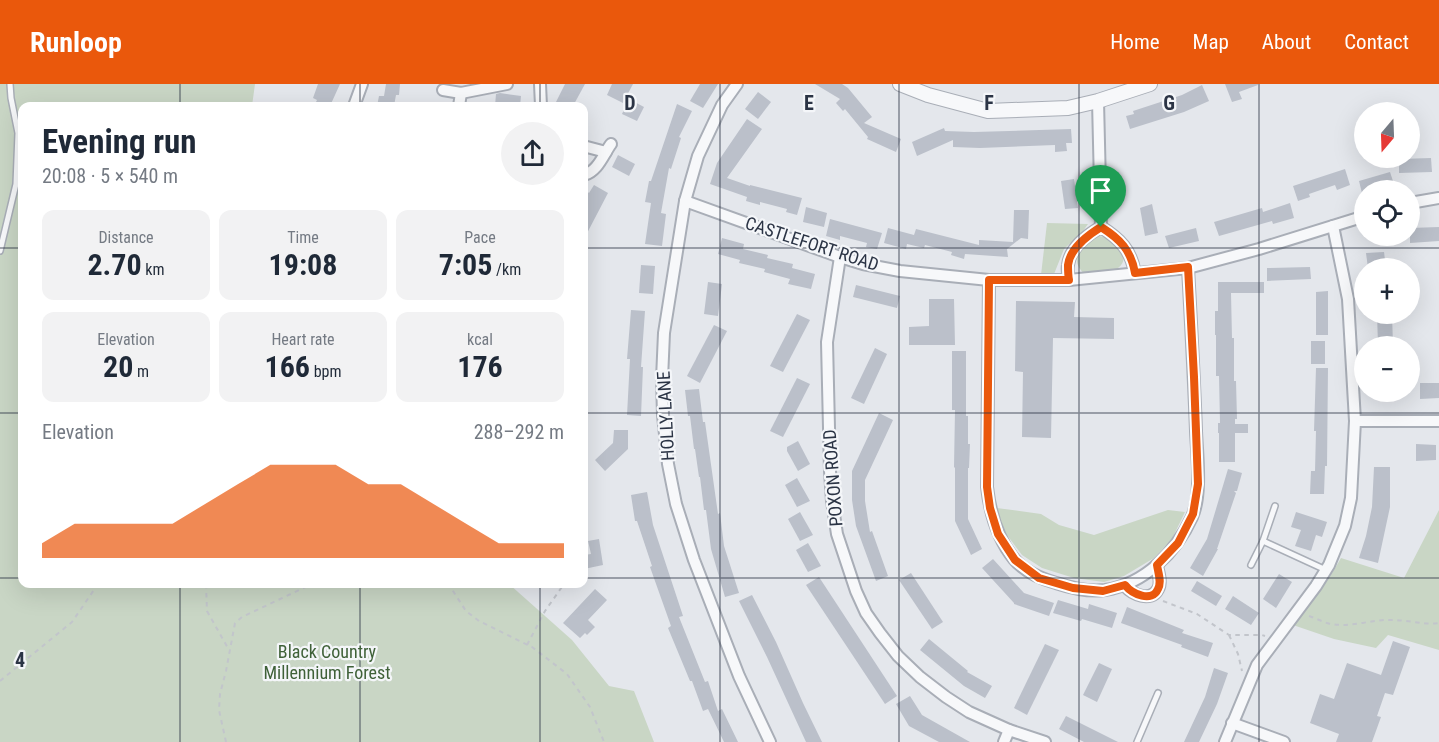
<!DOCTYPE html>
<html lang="en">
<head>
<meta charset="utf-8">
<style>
	:root { --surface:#fff; --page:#f2f2f3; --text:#1f2937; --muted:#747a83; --accent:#ea580c }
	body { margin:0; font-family:"Roboto Condensed",sans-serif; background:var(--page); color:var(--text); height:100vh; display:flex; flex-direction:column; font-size:22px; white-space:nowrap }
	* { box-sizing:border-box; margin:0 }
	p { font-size:20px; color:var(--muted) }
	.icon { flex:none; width:33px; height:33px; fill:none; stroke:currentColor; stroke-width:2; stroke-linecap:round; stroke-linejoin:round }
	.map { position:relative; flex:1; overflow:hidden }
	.drawer { position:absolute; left:18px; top:18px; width:570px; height:486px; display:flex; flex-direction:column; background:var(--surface); border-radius:12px; box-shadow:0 6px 24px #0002 }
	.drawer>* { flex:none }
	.needle { width:39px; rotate:199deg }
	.buttons { position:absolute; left:1354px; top:18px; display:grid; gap:12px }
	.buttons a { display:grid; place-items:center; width:66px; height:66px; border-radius:50%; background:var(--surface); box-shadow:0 6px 24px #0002; font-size:30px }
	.pin { position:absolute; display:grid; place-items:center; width:51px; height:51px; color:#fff; margin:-62px -26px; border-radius:50% 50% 50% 0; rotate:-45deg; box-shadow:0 0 6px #0007 }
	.pin .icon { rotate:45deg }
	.round { display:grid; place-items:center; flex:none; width:63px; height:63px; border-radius:32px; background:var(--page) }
	.headline { display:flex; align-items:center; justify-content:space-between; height:102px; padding:0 24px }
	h1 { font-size:33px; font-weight:700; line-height:45px }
	.figures { display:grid; grid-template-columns:repeat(3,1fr); gap:9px; height:102px; padding:6px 24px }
	.figures div { display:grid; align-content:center; border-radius:12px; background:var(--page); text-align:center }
	.figures b { font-size:30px; font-weight:700 }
	.figures small { font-size:16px; font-weight:400 }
	.figures p { font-size:16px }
	.chart { height:168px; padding:12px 24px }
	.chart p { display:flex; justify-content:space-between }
	.chart svg { width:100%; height:108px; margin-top:6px; fill:var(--accent); opacity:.7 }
	header { display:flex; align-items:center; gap:36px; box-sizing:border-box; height:84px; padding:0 30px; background:var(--accent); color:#fff }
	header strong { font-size:28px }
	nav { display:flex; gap:33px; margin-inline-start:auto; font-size:21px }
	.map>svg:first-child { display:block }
	.green { fill:#c9d6c5 }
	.building { fill:#bbc0ca }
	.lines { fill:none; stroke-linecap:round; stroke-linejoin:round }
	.service-casing { stroke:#a9aeb7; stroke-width:8 }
	.minor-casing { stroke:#a9aeb7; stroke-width:14 }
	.tertiary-casing { stroke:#a9aeb7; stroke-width:16 }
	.path { stroke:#c2c5cb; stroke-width:2; stroke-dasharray:4.5 4.5; stroke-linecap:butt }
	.service { stroke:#f7f8fa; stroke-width:5 }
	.minor { stroke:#f7f8fa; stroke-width:10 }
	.tertiary { stroke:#f7f8fa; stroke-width:14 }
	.route-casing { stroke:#fff; stroke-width:12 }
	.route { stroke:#ea580c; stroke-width:8 }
	.grid { fill:none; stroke:#2b3445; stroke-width:1.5; stroke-opacity:0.55 }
	.labels { text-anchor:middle; stroke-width:4.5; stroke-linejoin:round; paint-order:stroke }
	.street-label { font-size:18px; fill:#2b3445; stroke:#f4f6f9 }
	.park-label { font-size:18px; fill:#3f6138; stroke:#f4f6f9 }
	.grid-label { font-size:20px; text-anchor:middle; font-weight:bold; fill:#2b3445; stroke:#f4f6f9; stroke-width:4.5; stroke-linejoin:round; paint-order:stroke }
</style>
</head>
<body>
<header>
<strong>Runloop</strong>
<nav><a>Home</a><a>Map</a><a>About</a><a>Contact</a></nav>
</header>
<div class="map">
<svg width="1439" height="658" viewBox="0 0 1439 658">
	<rect width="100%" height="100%" fill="#e4e7ec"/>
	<!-- green -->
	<g class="green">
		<path d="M 0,0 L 255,0 L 252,22 L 22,22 L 22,500 L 509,500 L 572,556 L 609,602 L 634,607 L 654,658 L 0,658 Z"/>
		<path d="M 1047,139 L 1088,140 L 1083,147 L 1064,165 L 1054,190 L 1041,191 Z"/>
		<path d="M 1099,152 C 1112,153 1134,172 1118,184 C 1110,191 1096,191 1086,191 C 1066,175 1083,161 1099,152 Z"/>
		<path d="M 997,424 L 1041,430 L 1059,441 L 1094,451 L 1168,426 L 1185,428 L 1172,455 L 1154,474 L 1124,492 L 1104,498 L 1074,494 L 1042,484 L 1022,471 L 1004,447 Z"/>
		<path d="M 1439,426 L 1439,566 L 1388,551 L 1376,564 L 1334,555 L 1293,541 C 1310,519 1328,498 1341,474 L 1404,494 Z"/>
	</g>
	<!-- building -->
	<g class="building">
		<path d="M 318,0 L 340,0 L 330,22 L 314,22 L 317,16 L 313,14 Z"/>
		<path d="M 386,0 L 400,0 L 399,11 L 396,11 L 394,22 L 377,22 L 379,12 L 384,12 Z"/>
		<path d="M 565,0 L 585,0 L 573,22 L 554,22 Z"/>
		<path d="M 612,0 L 633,0 L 623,19 L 607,11 Z"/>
		<path d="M 700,0 L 718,0 L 703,24 L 690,17 Z"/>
		<path d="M 815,0 L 842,0 L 848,4 L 872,33 L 864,39 L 901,55 L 896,68 L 867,55 L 868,53 L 845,25 L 843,27 L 836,19 L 840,15 Z"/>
		<path d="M 1225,0 L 1258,0 L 1258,1 L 1239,8 L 1242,15 L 1232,18 Z"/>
		<path d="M 1202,1 L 1209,17 L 1184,28 L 1130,45 L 1126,32 L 1134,30 L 1133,27 L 1182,11 Z"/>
		<path d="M 758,8 L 771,18 L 758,35 L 745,25 Z"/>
		<path d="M 500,9 L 521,12 L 520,22 L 495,22 L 496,10 Z"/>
		<path d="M 629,15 L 644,23 L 637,37 L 622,30 Z"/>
		<path d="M 677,20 L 692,27 L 679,53 L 681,54 L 671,85 L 669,84 L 661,129 L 666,130 L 662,162 L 645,160 L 651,119 L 645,118 L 649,97 L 651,97 Z"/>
		<path d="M 747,35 L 762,45 L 727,94 L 750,102 L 750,101 L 802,114 L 797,131 L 786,128 L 787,125 L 760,118 L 760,121 L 746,117 L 747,113 L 710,100 L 717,79 Z"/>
		<path d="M 944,44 L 945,47 L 974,48 L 1071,45 L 1072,59 L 1066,59 L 1067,67 L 1055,68 L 1055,61 L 980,64 L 953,63 L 953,56 L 917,72 L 912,58 Z"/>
		<path d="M 618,71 L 635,80 L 629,92 L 612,83 Z"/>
		<path d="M 1431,74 L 1432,88 L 1399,89 L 1399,75 Z"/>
		<path d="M 1345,85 L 1350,101 L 1337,106 L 1335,101 L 1309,110 L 1310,113 L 1298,117 L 1293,102 Z"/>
		<path d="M 1390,88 L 1394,100 L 1372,106 L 1365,106 L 1365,108 L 1362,109 L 1359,97 Z"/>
		<path d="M 1074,95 L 1078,124 L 1065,125 L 1061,97 Z"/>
		<path d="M 594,101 L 608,109 L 584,155 L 584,105 L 589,109 Z"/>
		<path d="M 1290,119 L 1294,134 L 1273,140 L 1272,137 L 1219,152 L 1214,138 L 1262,124 L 1263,128 Z"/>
		<path d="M 1152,120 L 1158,149 L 1145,152 L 1140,124 Z"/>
		<path d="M 806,123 L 827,129 L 824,143 L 803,138 Z"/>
		<path d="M 1014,126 L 1029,126 L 1028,155 L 1021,154 L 1007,165 L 1008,173 L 965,170 L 964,175 L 951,171 L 952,168 L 925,161 L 924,164 L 907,160 L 906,165 L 884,159 L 888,144 L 914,151 L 916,145 L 979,161 L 979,156 L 1013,158 Z"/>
		<path d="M 830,135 L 882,149 L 877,165 L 866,163 L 867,159 L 840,152 L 840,156 L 826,152 Z"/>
		<path d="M 1439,143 L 1439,157 L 1410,159 L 1410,144 Z"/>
		<path d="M 1196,144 L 1199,157 L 1169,164 L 1165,152 Z"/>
		<path d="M 722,154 L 744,160 L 743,165 L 768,171 L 767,174 L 793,180 L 792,184 L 815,190 L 811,205 L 788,200 L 790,195 L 764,188 L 765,185 L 739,179 L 740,176 L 718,170 Z"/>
		<path d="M 1384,168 L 1386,184 L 1368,184 L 1366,169 Z"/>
		<path d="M 641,181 L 655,182 L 653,210 L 639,209 Z"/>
		<path d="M 1310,183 L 1311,195 L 1267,197 L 1267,184 Z"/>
		<path d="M 708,198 L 722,200 L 718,232 L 704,230 Z"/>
		<path d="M 1218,198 L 1264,198 L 1264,209 L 1231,209 L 1232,254 L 1234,254 L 1234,297 L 1236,297 L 1237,335 L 1235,335 L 1235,340 L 1248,340 L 1248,349 L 1235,349 L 1235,378 L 1219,378 L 1219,349 L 1218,349 L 1218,339 L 1220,339 L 1219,292 L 1216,292 L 1216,251 L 1215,251 L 1215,227 L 1218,227 Z"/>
		<path d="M 856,201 L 900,212 L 897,224 L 853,213 Z"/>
		<path d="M 1328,207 L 1328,251 L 1316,251 L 1316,208 Z"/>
		<path d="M 929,215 L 954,215 L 955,261 L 909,261 L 909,243 L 929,242 Z"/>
		<path d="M 1016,217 L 1075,218 L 1074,233 L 1114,234 L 1114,255 L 1053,254 L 1051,354 L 1022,353 L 1023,288 L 1015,287 Z"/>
		<path d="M 631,226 L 645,227 L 641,283 L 643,283 L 641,332 L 627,331 L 630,275 L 627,275 Z"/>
		<path d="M 797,230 L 810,236 L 783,288 L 770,282 Z"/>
		<path d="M 1377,230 L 1392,230 L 1393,262 L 1378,262 Z"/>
		<path d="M 714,241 L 727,247 L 700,299 L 687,292 Z"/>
		<rect x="1311" y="257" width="14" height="23"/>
		<path d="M 875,264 L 887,270 L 864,320 L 851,314 Z"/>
		<path d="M 952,267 L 966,267 L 966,332 L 968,332 L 968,360 L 970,360 L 969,384 L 968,384 L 968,435 L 982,465 L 971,471 L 955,437 L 955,384 L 954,383 L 955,326 L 952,326 Z"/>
		<path d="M 1316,284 L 1328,284 L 1327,382 L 1325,382 L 1324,410 L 1310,410 L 1311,387 L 1315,387 L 1316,347 L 1314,347 Z"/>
		<path d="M 797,294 L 810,300 L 783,353 L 770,347 Z"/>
		<path d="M 1420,299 L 1439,299 L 1439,314 L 1420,315 Z"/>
		<path d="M 699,305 L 703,338 L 705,338 L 718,430 L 720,429 L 724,462 L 739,509 L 725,513 L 711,465 L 706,426 L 704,426 L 700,393 L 699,393 L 695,365 L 694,365 L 690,332 L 688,332 L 685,306 Z"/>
		<path d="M 879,329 L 893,336 L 865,396 L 865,417 L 870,448 L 872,447 L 888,492 L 876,497 L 856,442 L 852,416 L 852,387 Z"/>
		<path d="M 614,346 L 628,346 L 628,365 L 605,387 L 595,376 L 613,359 Z"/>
		<path d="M 798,357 L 810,380 L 798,387 L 787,367 L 787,363 Z"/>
		<path d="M 1416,360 L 1436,361 L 1436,376 L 1416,377 Z"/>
		<path d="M 1374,383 L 1390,383 L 1390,423 L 1378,479 L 1359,474 L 1366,452 L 1372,423 Z"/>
		<path d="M 1228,385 L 1242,389 L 1237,407 L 1234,407 L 1236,409 L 1217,465 L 1218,465 L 1203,492 L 1190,484 L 1207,455 Z"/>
		<path d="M 797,394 L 810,417 L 797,423 L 785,401 Z"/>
		<path d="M 647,408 L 653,441 L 683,532 L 679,533 L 705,598 L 708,597 L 718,627 L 722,625 L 738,658 L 724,658 L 708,625 L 703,627 L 692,597 L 690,597 L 668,544 L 671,542 L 650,483 L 652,482 L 637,437 L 635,437 L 631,411 Z"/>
		<path d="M 800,428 L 813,451 L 800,457 L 788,435 Z"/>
		<path d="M 1296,428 L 1327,438 L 1322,453 L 1316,451 L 1311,467 L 1295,462 L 1301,446 L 1291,443 Z"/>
		<path d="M 599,455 L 603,481 L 584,485 L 584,471 L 591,470 L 588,457 Z"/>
		<path d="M 808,459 L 821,482 L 808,488 L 796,466 Z"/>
		<path d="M 993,475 L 1024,509 L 1054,519 L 1049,532 L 1014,520 L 1014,519 L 982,484 Z"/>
		<path d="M 911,489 L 943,538 L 932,545 L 899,496 Z"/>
		<path d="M 1279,490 L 1292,498 L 1276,524 L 1263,515 Z"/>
		<path d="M 819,493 L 897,612 L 885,620 L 806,501 Z"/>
		<path d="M 1197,497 L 1222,512 L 1216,522 L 1191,507 Z"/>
		<path d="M 595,505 L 607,516 L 588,536 L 595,543 L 587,551 L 585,549 L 580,554 L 563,539 Z"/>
		<path d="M 752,511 L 776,558 L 803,619 L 822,658 L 806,658 L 767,573 L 739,517 Z"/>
		<path d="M 1233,512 L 1259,529 L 1251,541 L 1225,525 Z"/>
		<path d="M 1058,516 L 1088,525 L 1089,520 L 1117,529 L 1112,544 L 1082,535 L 1081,537 L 1053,529 Z"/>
		<path d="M 1127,523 L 1184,546 L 1182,549 L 1213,559 L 1208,573 L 1181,563 L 1182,561 L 1121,539 Z"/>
		<path d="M 929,555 L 968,587 L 967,588 L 992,602 L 985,614 L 964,602 L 920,566 Z"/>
		<path d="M 1393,557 L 1410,563 L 1393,611 L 1385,609 L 1377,632 L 1381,633 L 1372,658 L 1336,658 L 1339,650 L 1310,639 L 1320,610 L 1334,615 L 1347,579 L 1381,591 Z"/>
		<path d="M 1045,560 L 1059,566 L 1027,631 L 1014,624 Z"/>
		<path d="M 1099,579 L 1112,585 L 1097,618 L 1083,611 Z"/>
		<path d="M 1214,584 L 1228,589 L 1217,620 L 1199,658 L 1184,658 L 1205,613 Z"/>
		<path d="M 910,612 L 922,631 L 970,658 L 939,658 L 909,642 L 896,620 Z"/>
		<path d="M 1066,632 L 1118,658 L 1084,658 L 1059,645 Z"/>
	</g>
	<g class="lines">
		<!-- service casing -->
		<g class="service-casing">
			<g id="service">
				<path d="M 0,167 L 16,100 L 18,49 L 11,14 L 10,0"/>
				<path d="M 1275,422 L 1263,457 L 1326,486"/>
				<path d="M 1251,481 L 1263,457"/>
				<path d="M 1137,658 L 1158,609"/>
			</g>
		</g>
		<!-- minor casing -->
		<g class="minor-casing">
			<g id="minor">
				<path d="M 540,0 L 541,22"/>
				<path d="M 737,0 L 722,21 L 698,72 L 685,117 L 664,249 L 662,295 L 663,331 L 668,380 L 676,420 L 694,476 L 739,592 L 770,658"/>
				<path d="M 443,6 L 461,9 L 507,0"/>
				<path d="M 1098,17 L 1101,143"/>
				<path d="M 354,22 L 362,0"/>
				<path d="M 459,22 L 461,9"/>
				<path d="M 587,63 L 606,68"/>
				<path d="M 584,91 C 598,87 603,71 611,60"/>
				<path d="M 685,117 L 840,173 L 863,180 L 900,187 L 989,196 L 1069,196 L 1188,184 L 1259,165 L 1365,132"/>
				<path d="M 1410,119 L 1439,114"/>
				<path d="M 1101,143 C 1120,155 1131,166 1135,189"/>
				<path d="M 840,173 L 827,258 L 830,387 L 832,417 L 837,450 L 856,507 L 866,529 L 880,549 L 898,572 L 920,593 L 946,613 L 969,628 L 1009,646 L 1045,658"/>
				<path d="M 989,196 L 987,403 C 990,429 997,454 1014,475 C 1024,487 1042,495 1056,499 C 1071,504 1089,508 1105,506 C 1145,500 1176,468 1192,433 C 1202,411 1197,371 1196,347 C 1194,292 1191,238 1188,184"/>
				<path d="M 1069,196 C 1068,191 1067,186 1068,181 C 1070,164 1087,151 1101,143"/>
				<path d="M 1355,337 L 1439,337"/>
				<path d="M 1125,502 C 1132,510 1151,519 1158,505 C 1162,498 1158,488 1157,481"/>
				<path d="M 1232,639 L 1284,658"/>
				<path d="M 1004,658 L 1009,646"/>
				<path d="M 1225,658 L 1257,581 L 1316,502 L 1329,481 L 1345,442 L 1351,414 L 1355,337 L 1348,215 L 1333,142"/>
			</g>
		</g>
		<!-- tertiary casing -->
		<g class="tertiary-casing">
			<path id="tertiary" d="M 900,0 L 928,11 L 988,27 L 1068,24 L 1098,17 L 1150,0"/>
		</g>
		<!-- path -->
		<g class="path">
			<path d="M 206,500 L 207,527 L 229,566"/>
			<path d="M 447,500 L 451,504 L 466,527 L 479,537 L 532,563 L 567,590 L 590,623 L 604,658"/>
			<path d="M 1163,517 L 1197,530 L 1229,551 L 1262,551 L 1265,552"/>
			<path d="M 1309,532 C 1315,534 1321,537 1327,539 C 1348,545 1371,535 1392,536 C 1408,536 1424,541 1439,539"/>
			<path d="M 1229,551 L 1238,570 L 1242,587"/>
			<path d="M 527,561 L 545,527 L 564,500"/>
			<path d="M 0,597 L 72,538 L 98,500"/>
			<path d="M 226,658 L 219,626 L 220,610 L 226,587 L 235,539 L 242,533 L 312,500"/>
		</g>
		<!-- service -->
		<use href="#service" class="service"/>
		<!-- minor -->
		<use href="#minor" class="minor"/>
		<!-- tertiary -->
		<use href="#tertiary" class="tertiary"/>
	</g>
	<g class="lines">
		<!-- route casing -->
		<g class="route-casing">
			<path id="route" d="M 1101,143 C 1120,155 1131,166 1135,189 L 1188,183 L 1194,293 L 1198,400 L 1193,430 L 1178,459 L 1157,481 C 1158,488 1162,498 1158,505 C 1152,519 1132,510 1125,501 L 1103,507 L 1073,504 L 1039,494 L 1015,476 L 998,450 L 990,424 L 987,403 L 989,196 L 1069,196 C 1068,191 1068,186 1068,181 C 1070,164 1088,151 1101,143 Z"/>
		</g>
		<!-- route -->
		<use href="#route" class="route"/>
	</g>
	<!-- grid -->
	<path class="grid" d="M 180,0 L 180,22M 360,0 L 360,22M 540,0 L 540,22M 720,0 L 720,658M 899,0 L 899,658M 1079,0 L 1079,658M 1259,0 L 1259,658M 0,164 L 22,164M 584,164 L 1439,164M 0,329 L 22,329M 584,329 L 1439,329M 0,494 L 22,494M 584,494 L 1439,494M 180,500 L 180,658M 360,500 L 360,658M 540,500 L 540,658"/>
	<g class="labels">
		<!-- street labels -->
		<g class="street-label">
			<text transform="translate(812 160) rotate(18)" y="6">CASTLEFORT ROAD</text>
			<text transform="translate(666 332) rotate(-93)" y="6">HOLLY LANE</text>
			<text transform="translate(833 394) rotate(-94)" y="6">POXON ROAD</text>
		</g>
		<!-- park labels -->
		<g class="park-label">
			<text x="327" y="574">Black Country<tspan x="327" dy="21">Millennium Forest</tspan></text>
		</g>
	</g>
	<g class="grid-label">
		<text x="630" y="26">D</text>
		<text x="809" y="26">E</text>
		<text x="989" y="26">F</text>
		<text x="1169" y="26">G</text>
		<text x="20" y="583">4</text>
	</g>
</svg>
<div class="buttons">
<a><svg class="needle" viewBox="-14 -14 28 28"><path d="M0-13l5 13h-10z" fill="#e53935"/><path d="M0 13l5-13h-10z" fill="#747a83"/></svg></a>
<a><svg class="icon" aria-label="locate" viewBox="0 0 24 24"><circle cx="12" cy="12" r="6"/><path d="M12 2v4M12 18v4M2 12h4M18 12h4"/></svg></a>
<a>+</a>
<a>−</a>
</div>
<div class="pin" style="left:1101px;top:143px;background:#1e9e55"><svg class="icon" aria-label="arrive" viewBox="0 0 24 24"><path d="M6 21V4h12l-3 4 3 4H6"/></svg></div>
<section class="drawer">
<div class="headline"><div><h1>Evening run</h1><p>20:08 · 5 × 540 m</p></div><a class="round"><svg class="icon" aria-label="share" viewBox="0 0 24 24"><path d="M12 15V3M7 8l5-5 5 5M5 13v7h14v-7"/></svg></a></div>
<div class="figures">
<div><p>Distance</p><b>2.70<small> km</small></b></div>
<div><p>Time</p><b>19:08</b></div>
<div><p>Pace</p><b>7:05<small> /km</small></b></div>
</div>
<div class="figures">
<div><p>Elevation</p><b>20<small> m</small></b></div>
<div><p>Heart rate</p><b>166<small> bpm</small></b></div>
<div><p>kcal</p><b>176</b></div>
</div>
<div class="chart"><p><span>Elevation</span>288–292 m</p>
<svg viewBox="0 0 160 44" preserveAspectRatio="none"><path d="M0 44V38L10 30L20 30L30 30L40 30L50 22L60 14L70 6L80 6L90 6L100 14L110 14L120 22L130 30L140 38L150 38L160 38V44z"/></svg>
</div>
</section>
</div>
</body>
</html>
